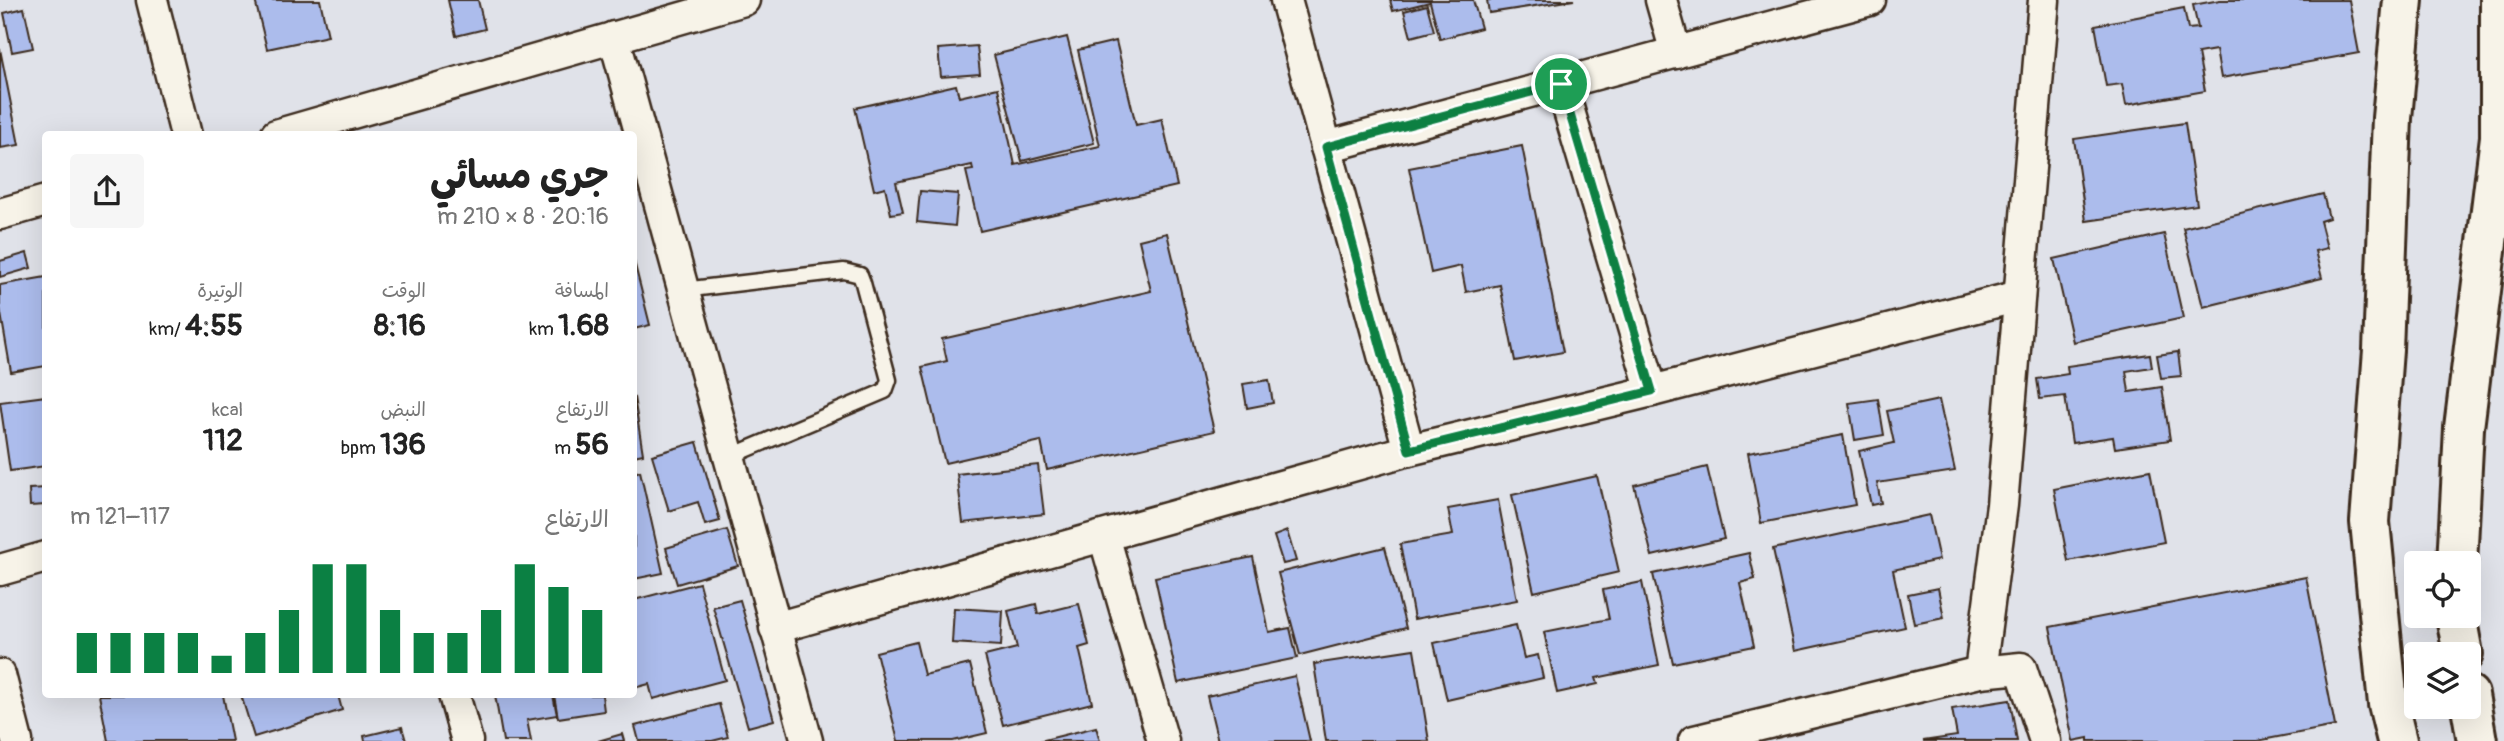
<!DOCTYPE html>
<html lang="ar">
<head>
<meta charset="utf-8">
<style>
	:root { --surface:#fff; --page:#f6f6f6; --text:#222; --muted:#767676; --accent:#0b8043 }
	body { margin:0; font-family:Pangolin,"Playpen Sans Arabic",sans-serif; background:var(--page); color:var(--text); direction:rtl; height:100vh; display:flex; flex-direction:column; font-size:26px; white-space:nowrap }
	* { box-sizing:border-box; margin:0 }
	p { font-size:23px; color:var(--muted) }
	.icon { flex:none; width:38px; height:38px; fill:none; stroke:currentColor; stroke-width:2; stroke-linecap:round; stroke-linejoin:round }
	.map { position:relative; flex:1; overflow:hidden; direction:ltr }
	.side { position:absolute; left:42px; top:131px; width:595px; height:567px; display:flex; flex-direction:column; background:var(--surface); border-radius:7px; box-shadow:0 7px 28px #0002; direction:rtl }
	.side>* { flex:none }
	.fabs { position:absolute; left:2404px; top:551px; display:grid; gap:14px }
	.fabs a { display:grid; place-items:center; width:77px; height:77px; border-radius:7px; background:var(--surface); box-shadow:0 7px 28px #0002; font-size:35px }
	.pin { position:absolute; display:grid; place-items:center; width:60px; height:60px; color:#fff; margin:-30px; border:4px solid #fff; border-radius:50%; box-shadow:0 2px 7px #0007 }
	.round { display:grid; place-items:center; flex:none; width:74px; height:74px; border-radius:7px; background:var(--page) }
	.overview { display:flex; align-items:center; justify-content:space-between; height:119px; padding:0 28px }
	h1 { font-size:38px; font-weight:700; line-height:52px }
	.stats { display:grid; grid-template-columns:repeat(3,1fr); gap:10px; height:119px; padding:7px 28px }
	.stats div { display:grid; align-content:center }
	.stats b { font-size:30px; font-weight:700 }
	.stats small { font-size:19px; font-weight:400 }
	.stats p { font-size:19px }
	.chart { height:196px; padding:14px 28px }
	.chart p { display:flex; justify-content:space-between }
	.chart svg { width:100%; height:126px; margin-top:7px; stroke:var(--accent); stroke-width:6 }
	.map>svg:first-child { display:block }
	.building { fill:#acbcec; stroke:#3b2a1e; stroke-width:2 }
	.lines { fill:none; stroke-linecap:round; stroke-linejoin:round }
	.lane-casing { stroke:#3b2a1e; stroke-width:19 }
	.street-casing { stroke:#3b2a1e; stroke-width:35 }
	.secondary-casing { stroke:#3b2a1e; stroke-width:44 }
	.primary-casing { stroke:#3b2a1e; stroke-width:44 }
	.lane { stroke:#f7f3e8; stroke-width:14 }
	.street { stroke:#f7f3e8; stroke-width:30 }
	.secondary { stroke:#f7f3e8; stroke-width:38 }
	.primary { stroke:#f7f3e8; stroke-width:38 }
	.route-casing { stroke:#fff; stroke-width:14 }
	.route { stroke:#0b8043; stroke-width:9 }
</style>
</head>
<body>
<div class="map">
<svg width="2504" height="741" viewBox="0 0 2504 741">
	<rect width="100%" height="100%" fill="#e0e2e9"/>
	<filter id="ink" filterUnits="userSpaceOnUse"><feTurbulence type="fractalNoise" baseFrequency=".0143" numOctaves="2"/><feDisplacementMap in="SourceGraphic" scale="14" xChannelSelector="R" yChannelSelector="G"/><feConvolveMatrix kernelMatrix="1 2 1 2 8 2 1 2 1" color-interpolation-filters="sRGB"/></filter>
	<g filter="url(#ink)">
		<!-- building -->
		<g class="building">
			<path d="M 255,0 L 320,0 L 328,36 L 267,49 Z"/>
			<path d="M 448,0 L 478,0 L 485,29 L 456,36 Z"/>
			<path d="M 1390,0 L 1473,0 L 1481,28 L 1440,39 L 1430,2 L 1393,11 Z"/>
			<path d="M 1487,0 L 1574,0 L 1489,13 Z"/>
			<path d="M 2220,0 L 2349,0 L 2359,53 L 2221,78 L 2216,50 L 2198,53 L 2205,91 L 2126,105 L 2122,84 L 2106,86 L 2095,25 L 2184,8 L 2188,29 L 2198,28 L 2193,5 Z"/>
			<path d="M 1427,5 L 1434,31 L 1411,37 L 1404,11 Z"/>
			<path d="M 24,8 L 33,48 L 12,52 L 4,13 Z"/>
			<path d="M 1067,37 L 1094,143 L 1022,161 L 994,55 Z"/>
			<path d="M 1116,41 L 1136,125 L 1162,119 L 1177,186 L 980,231 L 966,171 L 973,170 L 972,165 L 896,182 L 903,212 L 891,214 L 885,187 L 874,190 L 855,108 L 956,85 L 959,97 L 998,88 L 1015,165 L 1100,146 L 1078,50 Z"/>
			<path d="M 977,46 L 980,74 L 941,77 L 938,49 Z"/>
			<path d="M 0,49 L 19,145 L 0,148 Z"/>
			<path d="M 2185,123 L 2197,205 L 2086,221 L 2074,139 Z"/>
			<path d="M 1522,146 L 1563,352 L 1515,361 L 1500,285 L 1466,292 L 1461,266 L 1431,273 L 1409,168 Z"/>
			<path d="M 920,191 L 958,194 L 955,226 L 917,222 Z"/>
			<path d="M 2323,194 L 2329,218 L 2320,221 L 2327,248 L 2315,251 L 2322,278 L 2203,307 L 2183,228 Z"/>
			<path d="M 1167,233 L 1214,431 L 1047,470 L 1041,441 L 945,463 L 922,367 L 947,361 L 942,339 L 1151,291 L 1139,240 Z"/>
			<path d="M 2164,234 L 2183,318 L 2073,342 L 2054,259 Z"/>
			<path d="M 27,253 L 31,268 L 0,277 L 0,261 Z"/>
			<path d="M 634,261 L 650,325 L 634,329 Z"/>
			<path d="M 46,277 L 46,366 L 11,372 L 0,308 L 0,285 Z"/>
			<path d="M 2178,352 L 2181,376 L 2161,378 L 2157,355 Z"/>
			<path d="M 2150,354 L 2152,367 L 2126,371 L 2129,392 L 2162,387 L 2170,440 L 2115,448 L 2113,437 L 2072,443 L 2065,396 L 2040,399 L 2037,379 L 2068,374 L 2067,366 Z"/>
			<path d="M 1269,380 L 1273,403 L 1247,408 L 1243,384 Z"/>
			<path d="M 46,396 L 46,466 L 10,471 L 0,402 Z"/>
			<path d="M 634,397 L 643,454 L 634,456 Z"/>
			<path d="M 1878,399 L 1884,435 L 1855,440 L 1849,403 Z"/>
			<path d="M 1939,400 L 1955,471 L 1877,483 L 1881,503 L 1871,505 L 1859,451 L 1894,443 L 1887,411 Z"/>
			<path d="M 1843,435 L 1855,505 L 1761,523 L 1748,453 Z"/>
			<path d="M 697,442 L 720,521 L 705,525 L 698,502 L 669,511 L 652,455 Z"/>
			<path d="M 1038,465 L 1044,514 L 963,523 L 957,474 Z"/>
			<path d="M 1707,467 L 1724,539 L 1652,556 L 1634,485 Z"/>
			<path d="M 2150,470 L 2164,542 L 2068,561 L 2054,489 Z"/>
			<path d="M 640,471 L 663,573 L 634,579 L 634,473 Z"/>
			<path d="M 1597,476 L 1619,572 L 1534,592 L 1512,495 Z"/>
			<path d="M 46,488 L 46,505 L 30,506 L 29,489 Z"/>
			<path d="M 1498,500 L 1517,600 L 1414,619 L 1400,544 L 1453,535 L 1448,509 Z"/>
			<path d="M 1929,515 L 1939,560 L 1893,570 L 1905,627 L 1795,651 L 1773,549 Z"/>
			<path d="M 727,530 L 738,566 L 677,584 L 666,548 Z"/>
			<path d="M 1287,531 L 1296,561 L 1283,564 L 1274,536 Z"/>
			<path d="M 1385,547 L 1406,628 L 1300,655 L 1278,573 Z"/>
			<path d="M 1749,553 L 1755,579 L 1740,583 L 1754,646 L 1673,663 L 1653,574 Z"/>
			<path d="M 1253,557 L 1269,632 L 1290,628 L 1297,658 L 1178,683 L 1155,577 Z"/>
			<path d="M 2306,577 L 2335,726 L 2257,741 L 2088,741 L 2088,738 L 2073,741 L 2050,627 Z"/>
			<path d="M 1642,582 L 1659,665 L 1596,678 L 1598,684 L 1557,693 L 1544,632 L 1609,619 L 1603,590 Z"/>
			<path d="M 699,583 L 725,680 L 653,699 L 649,684 L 634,688 L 634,600 Z"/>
			<path d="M 1938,588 L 1944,618 L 1914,624 L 1908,594 Z"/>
			<path d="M 740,600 L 774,720 L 748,727 L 713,607 Z"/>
			<path d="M 1036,604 L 1038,614 L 1079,604 L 1089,645 L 1079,648 L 1092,703 L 1003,725 L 985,656 L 1017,648 L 1008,611 Z"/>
			<path d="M 954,608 L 1003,611 L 1001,646 L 952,643 Z"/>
			<path d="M 1516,625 L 1524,658 L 1538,655 L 1543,678 L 1447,700 L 1434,643 Z"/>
			<path d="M 916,642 L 924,675 L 970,664 L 987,733 L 953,741 L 898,741 L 876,652 Z"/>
			<path d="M 1414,649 L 1429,741 L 1326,741 L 1314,664 Z"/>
			<path d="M 1295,676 L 1310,741 L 1218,741 L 1207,696 Z"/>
			<path d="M 99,695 L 223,695 L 232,741 L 108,741 Z"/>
			<path d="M 241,695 L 338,695 L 342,710 L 254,737 Z"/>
			<path d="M 495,695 L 553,695 L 557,715 L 527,720 L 531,741 L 503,741 Z"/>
			<path d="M 554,695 L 602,695 L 604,711 L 558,718 Z"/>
			<path d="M 2010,700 L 2017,741 L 1923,741 L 1957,736 L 1952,709 Z"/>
			<path d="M 719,704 L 728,737 L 712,741 L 639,741 L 635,726 Z"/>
			<path d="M 402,727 L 406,741 L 365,741 L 364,736 Z"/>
			<path d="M 1096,727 L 1100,741 L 1040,741 Z"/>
			<path d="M 622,734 L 624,741 L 598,741 Z"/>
		</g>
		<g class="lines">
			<!-- lane casing -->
			<g class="lane-casing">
				<path id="lane" d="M 683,290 L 844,271 L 860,275 L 863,283 L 889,380 L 885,391 L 729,457"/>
			</g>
			<!-- street casing -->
			<g class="street-casing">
				<g id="street">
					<path d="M 152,0 L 186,135"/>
					<path d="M 1286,0 L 1409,450"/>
					<path d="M 1661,0 L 1676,53"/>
					<path d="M 614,37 L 807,741"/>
					<path d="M 1561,84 L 1652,391"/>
					<path d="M 276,135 L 744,0"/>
					<path d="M 1326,147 L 1870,0"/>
					<path d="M 0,214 L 46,201"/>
					<path d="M 1104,536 L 1163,741"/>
					<path d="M 0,570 L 46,557"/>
					<path d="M 775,628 L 1409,450 L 1652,391 L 2019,296"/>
					<path d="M 1980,672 L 2002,505 L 2044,0"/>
					<path d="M 0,675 L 17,741"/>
					<path d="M 454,695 L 467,741"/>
					<path d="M 1694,741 L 1980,672 L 2021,668 L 2045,741"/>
				</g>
			</g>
			<!-- secondary casing -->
			<g class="secondary-casing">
				<g id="secondary">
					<path d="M 2457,564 L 2464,428 L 2500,137 L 2500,0"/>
					<path d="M 2456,616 L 2463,654"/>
					<path d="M 2469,695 L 2477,741"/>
					<path d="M 2397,741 L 2388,704 L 2370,522 L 2383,350 L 2392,118 L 2403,0"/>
				</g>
			</g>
			<!-- primary casing -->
			<g class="primary-casing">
				<path id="primary" d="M 2500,3 L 2504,3"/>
			</g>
			<!-- lane -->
			<use href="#lane" class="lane"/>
			<!-- street -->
			<use href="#street" class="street"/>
			<!-- secondary -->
			<use href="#secondary" class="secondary"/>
			<!-- primary -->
			<use href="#primary" class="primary"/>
		</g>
	</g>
	<g class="lines" filter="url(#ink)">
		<!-- route casing -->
		<g class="route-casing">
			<path id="route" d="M 1561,84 L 1652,391 L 1409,450 L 1326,147 Z"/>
		</g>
		<!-- route -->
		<use href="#route" class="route"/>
	</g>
</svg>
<div class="fabs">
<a><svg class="icon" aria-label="locate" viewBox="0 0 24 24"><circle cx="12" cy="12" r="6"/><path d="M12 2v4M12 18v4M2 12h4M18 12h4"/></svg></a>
<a><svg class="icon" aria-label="layers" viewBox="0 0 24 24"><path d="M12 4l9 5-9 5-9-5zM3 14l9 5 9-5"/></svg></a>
</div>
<div class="pin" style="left:1561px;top:84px;background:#1e9e55"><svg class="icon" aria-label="arrive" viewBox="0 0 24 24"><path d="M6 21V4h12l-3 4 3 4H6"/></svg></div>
<section class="side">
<div class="overview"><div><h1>جري مسائي</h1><p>20:16 · 8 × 210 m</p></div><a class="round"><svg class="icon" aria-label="share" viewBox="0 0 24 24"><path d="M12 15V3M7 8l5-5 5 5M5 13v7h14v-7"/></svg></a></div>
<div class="stats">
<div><p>المسافة</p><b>1.68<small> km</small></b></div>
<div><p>الوقت</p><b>8:16</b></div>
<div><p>الوتيرة</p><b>4:55<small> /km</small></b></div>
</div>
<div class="stats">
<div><p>الارتفاع</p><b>56<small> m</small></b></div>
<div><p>النبض</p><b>136<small> bpm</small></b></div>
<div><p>kcal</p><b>112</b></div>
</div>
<div class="chart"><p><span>الارتفاع</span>117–121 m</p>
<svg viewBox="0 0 160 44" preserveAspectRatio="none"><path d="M5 44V30M15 44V30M25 44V30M35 44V30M45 44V38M55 44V30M65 44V22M75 44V6M85 44V6M95 44V22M105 44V30M115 44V30M125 44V22M135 44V6M145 44V14M155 44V22"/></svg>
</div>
</section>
</div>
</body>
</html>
